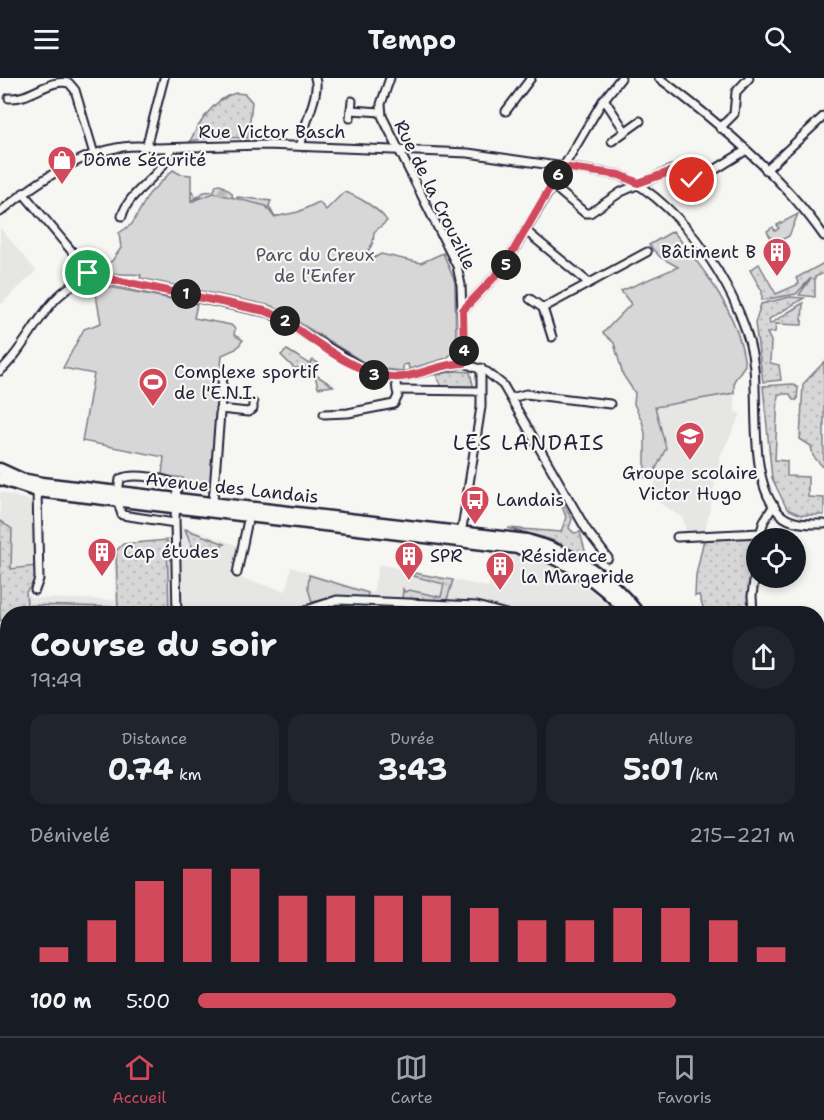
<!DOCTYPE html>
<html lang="fr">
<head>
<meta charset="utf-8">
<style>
	:root { --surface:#171b24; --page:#20242c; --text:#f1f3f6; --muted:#9ea1a6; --line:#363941; --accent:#d1495b }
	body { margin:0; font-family:"Shantell Sans",sans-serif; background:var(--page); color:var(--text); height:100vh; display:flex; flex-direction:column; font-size:22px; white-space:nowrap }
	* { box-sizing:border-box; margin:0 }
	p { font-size:20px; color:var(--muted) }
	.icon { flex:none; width:33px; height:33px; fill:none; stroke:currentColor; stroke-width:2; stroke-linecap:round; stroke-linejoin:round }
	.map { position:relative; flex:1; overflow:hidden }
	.drawer { position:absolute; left:0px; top:528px; width:825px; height:430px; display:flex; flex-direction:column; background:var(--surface); border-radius:24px 24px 0 0; box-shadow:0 3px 9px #0003 }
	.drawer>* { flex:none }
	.fabs { position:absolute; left:746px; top:450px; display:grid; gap:12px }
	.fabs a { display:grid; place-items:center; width:60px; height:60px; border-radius:50%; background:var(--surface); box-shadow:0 3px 9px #0003; font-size:30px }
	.pin { position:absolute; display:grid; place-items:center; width:51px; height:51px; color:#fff; margin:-26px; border:3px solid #fff; border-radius:50%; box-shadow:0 2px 6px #0007 }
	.km { position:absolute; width:30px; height:30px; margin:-15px; border-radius:50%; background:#222; color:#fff; font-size:16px; line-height:30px; text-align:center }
	.round { display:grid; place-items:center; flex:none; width:63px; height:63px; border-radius:32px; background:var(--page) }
	.overview { display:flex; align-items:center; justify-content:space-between; height:102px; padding:0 30px }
	h1 { font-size:33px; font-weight:700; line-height:45px }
	.figures { display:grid; grid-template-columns:repeat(3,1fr); gap:9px; height:102px; padding:6px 30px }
	.figures div { display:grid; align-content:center; border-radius:15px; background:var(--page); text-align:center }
	.figures b { font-size:30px; font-weight:700 }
	.figures small { font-size:16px; font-weight:400 }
	.figures p { font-size:16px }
	.chart { height:168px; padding:12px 30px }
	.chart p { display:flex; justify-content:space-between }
	.chart svg { width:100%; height:108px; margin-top:6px; stroke:var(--accent); stroke-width:6 }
	ul { padding:0 30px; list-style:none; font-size:20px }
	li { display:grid; grid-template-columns:96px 72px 1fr; align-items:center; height:45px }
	li i { height:15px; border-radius:8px; background:var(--accent) }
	header { display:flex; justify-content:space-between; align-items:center; height:78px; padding:0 30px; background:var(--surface); font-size:27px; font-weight:700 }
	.tabs { display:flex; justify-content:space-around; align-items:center; height:84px; border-top:2px solid var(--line); background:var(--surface); font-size:16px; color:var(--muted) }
	.tabs a { display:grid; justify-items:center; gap:3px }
	.tabs .selected { color:var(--accent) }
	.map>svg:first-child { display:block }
	.built { fill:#e6e6e4 }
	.grass { fill:url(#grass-dots); stroke:#7c7c89; stroke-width:1.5 }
	.forest { fill:url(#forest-firs); stroke:#7c7c89; stroke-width:1.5 }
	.green { fill:#d7d7d7; stroke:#7c7c89; stroke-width:1.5 }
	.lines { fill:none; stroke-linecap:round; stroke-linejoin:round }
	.street-casing { stroke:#22223b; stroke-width:11 }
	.primary-casing { stroke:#22223b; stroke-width:15 }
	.street { stroke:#f6f6f2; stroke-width:7 }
	.primary { stroke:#f6f6f2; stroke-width:10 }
	.tram { stroke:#22223b; stroke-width:1.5 }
	.route-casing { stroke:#fff; stroke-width:12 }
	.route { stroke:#d1495b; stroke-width:8 }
	.labels { text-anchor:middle; stroke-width:4.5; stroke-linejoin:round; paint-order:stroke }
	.street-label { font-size:18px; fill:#22223b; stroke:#f6f6f2 }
	.poi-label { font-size:18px; fill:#22223b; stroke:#f6f6f2; text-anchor:start }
	.park-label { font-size:18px; fill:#4f4f62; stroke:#f6f6f2 }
	.quarter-label { font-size:21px; letter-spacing:1.5px; fill:#22223b; stroke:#f6f6f2 }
</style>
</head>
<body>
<header><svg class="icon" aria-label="menu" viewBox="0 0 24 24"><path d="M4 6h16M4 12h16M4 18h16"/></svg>Tempo<svg class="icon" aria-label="search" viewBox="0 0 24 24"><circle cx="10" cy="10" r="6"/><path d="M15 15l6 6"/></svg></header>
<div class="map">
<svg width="824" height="958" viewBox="0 0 824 958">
	<defs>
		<pattern id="grass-dots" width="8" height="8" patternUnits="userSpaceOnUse" patternTransform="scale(1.5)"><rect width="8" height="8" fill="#d7d7d7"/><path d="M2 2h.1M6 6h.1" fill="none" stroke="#b8b8b9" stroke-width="1.8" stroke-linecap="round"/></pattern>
		<pattern id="forest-firs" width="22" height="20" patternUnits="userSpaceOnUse" patternTransform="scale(1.5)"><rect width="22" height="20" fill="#d7d7d7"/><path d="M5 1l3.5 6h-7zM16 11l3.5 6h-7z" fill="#b8b8b9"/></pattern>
	</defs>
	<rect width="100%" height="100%" fill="#f6f6f2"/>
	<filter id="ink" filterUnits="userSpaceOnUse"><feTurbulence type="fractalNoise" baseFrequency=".0167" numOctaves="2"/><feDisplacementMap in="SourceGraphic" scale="12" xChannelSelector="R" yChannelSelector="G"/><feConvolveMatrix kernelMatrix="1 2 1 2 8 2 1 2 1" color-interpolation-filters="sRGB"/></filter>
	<g filter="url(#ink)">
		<!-- built -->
		<g class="built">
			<path d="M 0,150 L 36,193 L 0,227 Z"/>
			<path d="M 734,315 L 735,334 L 741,336 L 721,377 L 705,454 L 686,454 L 683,440 L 673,434 L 674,432 L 672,433 L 648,417 L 654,412 L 658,389 L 666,370 L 655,329 Z"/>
			<path d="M 0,414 L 32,423 L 36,499 L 26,514 L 32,520 L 115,522 L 114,474 L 123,466 L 169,462 L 169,450 L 182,448 L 239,468 L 233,498 L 286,513 L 291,489 L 373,515 L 379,486 L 488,509 L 498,474 L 526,479 L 572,497 L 618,535 L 8,536 L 8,951 L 529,951 L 521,958 L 0,958 Z"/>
			<path d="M 531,951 L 640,951 L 633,958 L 537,958 Z"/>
		</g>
		<!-- grass -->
		<g class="grass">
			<path d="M 236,15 L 245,16 L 252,24 L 248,60 L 214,59 L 190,63 C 200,44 214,20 236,15 Z"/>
			<path d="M 824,185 L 824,195 L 815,199 L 815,219 L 799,217 L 811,200 L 796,216 L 762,222 L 762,213 L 750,192 L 759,186 L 776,216 L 799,206 L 796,200 Z"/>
			<path d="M 790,219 L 804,220 L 769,241 L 770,246 L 803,225 L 802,247 L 776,246 L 775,254 L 767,255 L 771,263 L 770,285 L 779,287 L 781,302 L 763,304 L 755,245 L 761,226 Z"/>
			<path d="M 287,272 L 310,286 L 313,282 L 318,285 L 315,289 L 316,297 L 333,308 L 318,310 L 313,289 L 294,290 L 281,277 Z"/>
			<path d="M 824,284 L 824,390 L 813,378 L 811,368 L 800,361 L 803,306 Z"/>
			<path d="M 455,293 L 470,294 L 474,311 L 443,311 L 436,297 Z"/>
			<path d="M 792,306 L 798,310 L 797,322 L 793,322 L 790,316 L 778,316 L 775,382 L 787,383 L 787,398 L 808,399 L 808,419 L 824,420 L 824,437 L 801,437 L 787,431 L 772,400 L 763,308 Z"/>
			<path d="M 563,425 L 572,441 L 569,450 L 574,455 L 580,454 L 587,480 L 552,462 L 508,450 L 561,454 L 566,439 L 561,426 Z"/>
			<path d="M 0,443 L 12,451 L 11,491 L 36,488 L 35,503 L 26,514 L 27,527 L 114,529 L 114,535 L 8,536 L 7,540 L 0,543 Z"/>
			<path d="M 185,451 L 225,466 L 196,478 Z"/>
			<path d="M 751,460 L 754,462 L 749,508 L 751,535 L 705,535 L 699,517 L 695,518 L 696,497 L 704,461 Z"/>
			<path d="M 167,462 L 169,535 L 120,535 L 118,531 L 116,473 L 123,466 Z"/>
			<path d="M 414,495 L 453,502 L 447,522 L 402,522 L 403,511 L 405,514 L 409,512 L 441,519 L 444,506 L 413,498 Z"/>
			<path d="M 186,951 L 249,951 L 252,958 L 189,958 Z"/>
			<path d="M 451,951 L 529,951 L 535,958 L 446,958 Z"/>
		</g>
		<!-- forest -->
		<path class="forest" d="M 220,106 L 232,115 L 233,122 L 238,119 L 271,123 L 269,128 L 274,138 L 279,138 L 273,146 L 202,124 L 201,119 L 189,123 L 188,113 L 192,113 L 196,120 L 204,114 L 214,113 L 216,107 Z"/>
		<!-- green -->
		<g class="green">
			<path d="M 173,92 L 180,96 L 191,97 L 191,124 L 214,115 L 266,128 L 274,139 L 298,134 L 319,124 L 326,132 L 344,114 C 356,117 381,132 387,143 L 374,154 L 373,165 L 368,173 L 374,180 L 381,176 L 421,185 L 443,175 L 455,204 L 456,271 L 447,280 L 409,291 L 408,286 L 403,287 L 403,293 L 373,290 L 272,228 L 140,200 L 141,197 C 129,194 114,201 103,188 L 112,183 L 121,170 L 119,155 L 132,146 L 149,116 Z"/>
			<path d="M 798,136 L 789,158 L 774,166 L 767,153 L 773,149 L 775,153 L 779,150 L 777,147 Z"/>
			<path d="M 673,153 C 706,194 738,234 745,287 L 734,303 L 734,315 L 655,329 L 666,370 L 652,399 L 645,400 L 645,355 L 642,343 L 634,326 L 635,315 L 623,297 L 614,265 L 603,255 L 631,226 L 621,213 L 678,189 L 660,179 L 649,167 Z"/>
			<path d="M 94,206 L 197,226 L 194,240 L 231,247 L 235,251 L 234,257 L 243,262 L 236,271 L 222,277 L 211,408 L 208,413 L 191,410 L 183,400 L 162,397 L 164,379 L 82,363 L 94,296 L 63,290 L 84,251 L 101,245 Z"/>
			<path d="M 309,497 L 368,515 L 367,520 L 331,520 L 312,524 L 308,510 Z"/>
			<path d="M 818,640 L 824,640 L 824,773 L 818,781 Z"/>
		</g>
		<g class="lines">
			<!-- street casing -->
			<g class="street-casing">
				<g id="street">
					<path d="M 390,0 L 381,26 L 382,38 L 457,188 L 461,207 L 464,285"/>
					<path d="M 659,0 C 718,44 782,98 824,158"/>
					<path d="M 9,20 C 30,22 49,0 69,5 L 75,12 L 94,76"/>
					<path d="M 604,21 L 625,53"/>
					<path d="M 351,32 L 381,34"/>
					<path d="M 506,33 L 531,0"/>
					<path d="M 350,40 L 352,23"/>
					<path d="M 720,50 L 734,36 L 736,14 L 749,0"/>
					<path d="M 612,63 L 640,43"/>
					<path d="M 147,66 L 164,0"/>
					<path d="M 301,68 C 302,48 321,16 315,0"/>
					<path d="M 766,92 L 824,38"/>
					<path d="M 552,107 L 585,135 L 590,135 L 621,114 L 671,92 L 685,100 L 700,101 L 745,73"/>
					<path d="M 23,115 L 85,189 L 89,201"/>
					<path d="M 0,134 C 41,100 102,58 157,70 L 266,67 L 468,75 L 620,97 C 683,125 748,222 754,290 C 758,331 749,406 780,436 C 791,447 810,446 824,446"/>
					<path d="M 122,138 C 130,110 165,98 171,70"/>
					<path d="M 526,153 L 589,205"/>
					<path d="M 530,221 L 543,230"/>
					<path d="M 463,232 L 504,189 L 602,24 L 621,0"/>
					<path d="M 552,259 L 543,230 L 647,174"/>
					<path d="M 0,293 C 33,264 48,205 96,199 L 270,235 L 374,297 L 401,299 L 464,285 L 487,294 L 503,307 L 586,451 L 608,480"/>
					<path d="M 397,312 L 480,313"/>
					<path d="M 511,320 L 526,316 L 610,326"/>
					<path d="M 220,331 L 248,334 L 253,331 L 253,325"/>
					<path d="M 324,336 L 348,335 L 394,326 L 398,318 L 395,299"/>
					<path d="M 213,424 L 223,297"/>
					<path d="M 175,445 L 122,437 L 117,422 L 120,401 C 131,395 169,399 177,409 L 175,440 L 177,536"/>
					<path d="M 461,457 L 481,329 L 481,290"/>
					<path d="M 677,459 L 760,455"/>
					<path d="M 759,460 L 764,443 L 774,427"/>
					<path d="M 237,495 L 249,437"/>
					<path d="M 35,512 L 39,501 L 37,413"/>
					<path d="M 294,536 L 337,522 L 477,528 L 506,536"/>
					<path d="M 753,536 L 752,518 L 756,488"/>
					<path d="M 818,625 L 824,625"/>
					<path d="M 0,674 L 8,670"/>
					<path d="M 648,951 L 654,958"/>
					<path d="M 714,951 L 721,958"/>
					<path d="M 441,958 L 446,951"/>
					<path d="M 633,958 L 640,951"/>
					<path d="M 686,958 L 694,951"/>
				</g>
			</g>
			<!-- primary casing -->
			<g class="primary-casing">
				<g id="primary">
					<path d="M 0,391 L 22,401 L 42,405 L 527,462 C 572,474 610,498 639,536"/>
					<path d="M 0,401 L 37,413 L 526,471 C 567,482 600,503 628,536"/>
					<path d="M 818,810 L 824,816"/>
					<path d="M 818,824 L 824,829"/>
				</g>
			</g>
			<!-- street -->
			<use href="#street" class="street"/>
			<!-- primary -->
			<use href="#primary" class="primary"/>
			<!-- tram -->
			<g class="tram">
				<path d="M 818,637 L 824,635"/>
				<path d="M 0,902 L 8,920"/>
				<path d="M 25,951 L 30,958"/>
				<path d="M 386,958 L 402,951"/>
			</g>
		</g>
	</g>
	<g class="lines" filter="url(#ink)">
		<!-- route casing -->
		<g class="route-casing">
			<path id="route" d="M 88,195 L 89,201 L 110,201 L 265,233 L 278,238 C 310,259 362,303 401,299 C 422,297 443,285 464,285 L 463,232 L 504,189 L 562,89 L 620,97 L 638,105 L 675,92 L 692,102"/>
		</g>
		<!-- route -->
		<use href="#route" class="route"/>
	</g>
	<!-- icons -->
	<defs>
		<g id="shop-pin" transform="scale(1.5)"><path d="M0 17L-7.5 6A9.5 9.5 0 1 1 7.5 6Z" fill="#d1495b" stroke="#f6f6f2"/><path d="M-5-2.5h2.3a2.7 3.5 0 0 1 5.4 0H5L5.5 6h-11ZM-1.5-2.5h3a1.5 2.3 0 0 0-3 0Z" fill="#fff"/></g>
		<g id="building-pin" transform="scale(1.5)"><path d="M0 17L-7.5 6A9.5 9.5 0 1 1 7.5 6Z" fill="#d1495b" stroke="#f6f6f2"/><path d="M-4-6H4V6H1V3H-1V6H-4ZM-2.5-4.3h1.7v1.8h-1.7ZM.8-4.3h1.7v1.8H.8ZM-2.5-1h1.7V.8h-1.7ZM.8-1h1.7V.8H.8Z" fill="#fff"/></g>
		<g id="stadium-pin" transform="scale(1.5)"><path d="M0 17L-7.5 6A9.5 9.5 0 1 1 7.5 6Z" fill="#d1495b" stroke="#f6f6f2"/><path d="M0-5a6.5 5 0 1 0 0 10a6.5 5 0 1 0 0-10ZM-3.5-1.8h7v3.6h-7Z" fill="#fff"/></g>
		<g id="school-pin" transform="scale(1.5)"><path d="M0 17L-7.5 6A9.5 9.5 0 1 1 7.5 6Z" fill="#d1495b" stroke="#f6f6f2"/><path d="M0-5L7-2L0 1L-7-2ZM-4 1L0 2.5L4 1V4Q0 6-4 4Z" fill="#fff"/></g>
		<g id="bus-pin" transform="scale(1.5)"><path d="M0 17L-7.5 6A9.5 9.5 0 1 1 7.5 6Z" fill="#d1495b" stroke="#f6f6f2"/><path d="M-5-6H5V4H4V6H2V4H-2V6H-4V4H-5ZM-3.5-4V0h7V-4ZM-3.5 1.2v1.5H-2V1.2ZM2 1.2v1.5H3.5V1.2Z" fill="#fff"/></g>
	</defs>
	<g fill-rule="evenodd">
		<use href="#shop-pin" x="62" y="82"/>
		<use href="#building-pin" x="777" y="174"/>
		<use href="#stadium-pin" x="153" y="304"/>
		<use href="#school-pin" x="690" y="358"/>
		<use href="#bus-pin" x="475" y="422"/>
		<use href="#building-pin" x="102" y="474"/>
		<use href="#building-pin" x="409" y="478"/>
		<use href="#building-pin" x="500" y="488"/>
	</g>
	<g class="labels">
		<!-- street labels -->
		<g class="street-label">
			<text x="272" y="60">Rue Victor Basch</text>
			<text transform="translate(435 117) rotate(64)" y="6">Rue de la Crouzille</text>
			<text transform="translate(232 410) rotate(6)" y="6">Avenue des Landais</text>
		</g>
		<!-- poi labels -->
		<g class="poi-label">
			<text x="83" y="88">Dôme Sécurité</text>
			<text x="756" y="180" text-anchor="end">Bâtiment B</text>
			<text x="174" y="300">Complexe sportif<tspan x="174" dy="21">de l'E.N.I.</tspan></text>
			<text x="690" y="401" text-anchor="middle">Groupe scolaire<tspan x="690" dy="21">Victor Hugo</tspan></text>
			<text x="496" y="428">Landais</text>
			<text x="123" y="480">Cap études</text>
			<text x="430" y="484">SPR</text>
			<text x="521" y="484">Résidence<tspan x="521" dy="21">la Margeride</tspan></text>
		</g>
		<!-- park labels -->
		<g class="park-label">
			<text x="315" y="183">Parc du Creux<tspan x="315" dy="21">de l'Enfer</tspan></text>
		</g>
		<!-- quarter labels -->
		<g class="quarter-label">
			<text x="529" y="372">LES LANDAIS</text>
		</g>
	</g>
</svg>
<div class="fabs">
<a><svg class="icon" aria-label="locate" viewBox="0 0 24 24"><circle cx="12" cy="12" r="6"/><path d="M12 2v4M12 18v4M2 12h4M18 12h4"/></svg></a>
</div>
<div class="pin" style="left:88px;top:195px;background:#1e9e55"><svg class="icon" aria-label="arrive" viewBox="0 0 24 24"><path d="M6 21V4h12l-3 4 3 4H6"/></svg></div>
<div class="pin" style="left:692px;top:102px;background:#d93025"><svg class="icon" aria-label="check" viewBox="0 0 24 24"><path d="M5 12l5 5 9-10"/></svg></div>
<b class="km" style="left:186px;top:216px">1</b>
<b class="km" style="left:285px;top:243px">2</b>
<b class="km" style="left:374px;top:297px">3</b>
<b class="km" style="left:464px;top:273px">4</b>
<b class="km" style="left:506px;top:187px">5</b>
<b class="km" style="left:558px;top:97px">6</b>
<section class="drawer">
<div class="overview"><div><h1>Course du soir</h1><p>19:49</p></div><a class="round"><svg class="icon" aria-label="share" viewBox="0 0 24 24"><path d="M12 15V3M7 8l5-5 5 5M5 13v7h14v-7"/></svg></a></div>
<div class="figures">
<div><p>Distance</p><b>0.74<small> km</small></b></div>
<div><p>Durée</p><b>3:43</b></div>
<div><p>Allure</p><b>5:01<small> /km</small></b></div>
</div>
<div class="chart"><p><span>Dénivelé</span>215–221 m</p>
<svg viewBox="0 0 160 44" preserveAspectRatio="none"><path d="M5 44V38M15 44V27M25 44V11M35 44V6M45 44V6M55 44V17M65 44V17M75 44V17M85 44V17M95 44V22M105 44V27M115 44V27M125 44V22M135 44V22M145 44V27M155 44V38"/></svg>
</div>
<ul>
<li><b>100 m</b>5:00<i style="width:80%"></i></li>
</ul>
</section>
</div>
<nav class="tabs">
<a class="selected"><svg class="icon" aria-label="home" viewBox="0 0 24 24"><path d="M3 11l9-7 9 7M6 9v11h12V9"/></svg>Accueil</a>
<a><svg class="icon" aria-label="map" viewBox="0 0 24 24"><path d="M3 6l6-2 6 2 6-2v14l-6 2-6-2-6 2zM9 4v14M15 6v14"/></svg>Carte</a>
<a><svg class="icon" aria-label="saved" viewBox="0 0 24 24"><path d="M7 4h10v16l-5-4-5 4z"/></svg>Favoris</a>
</nav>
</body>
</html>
